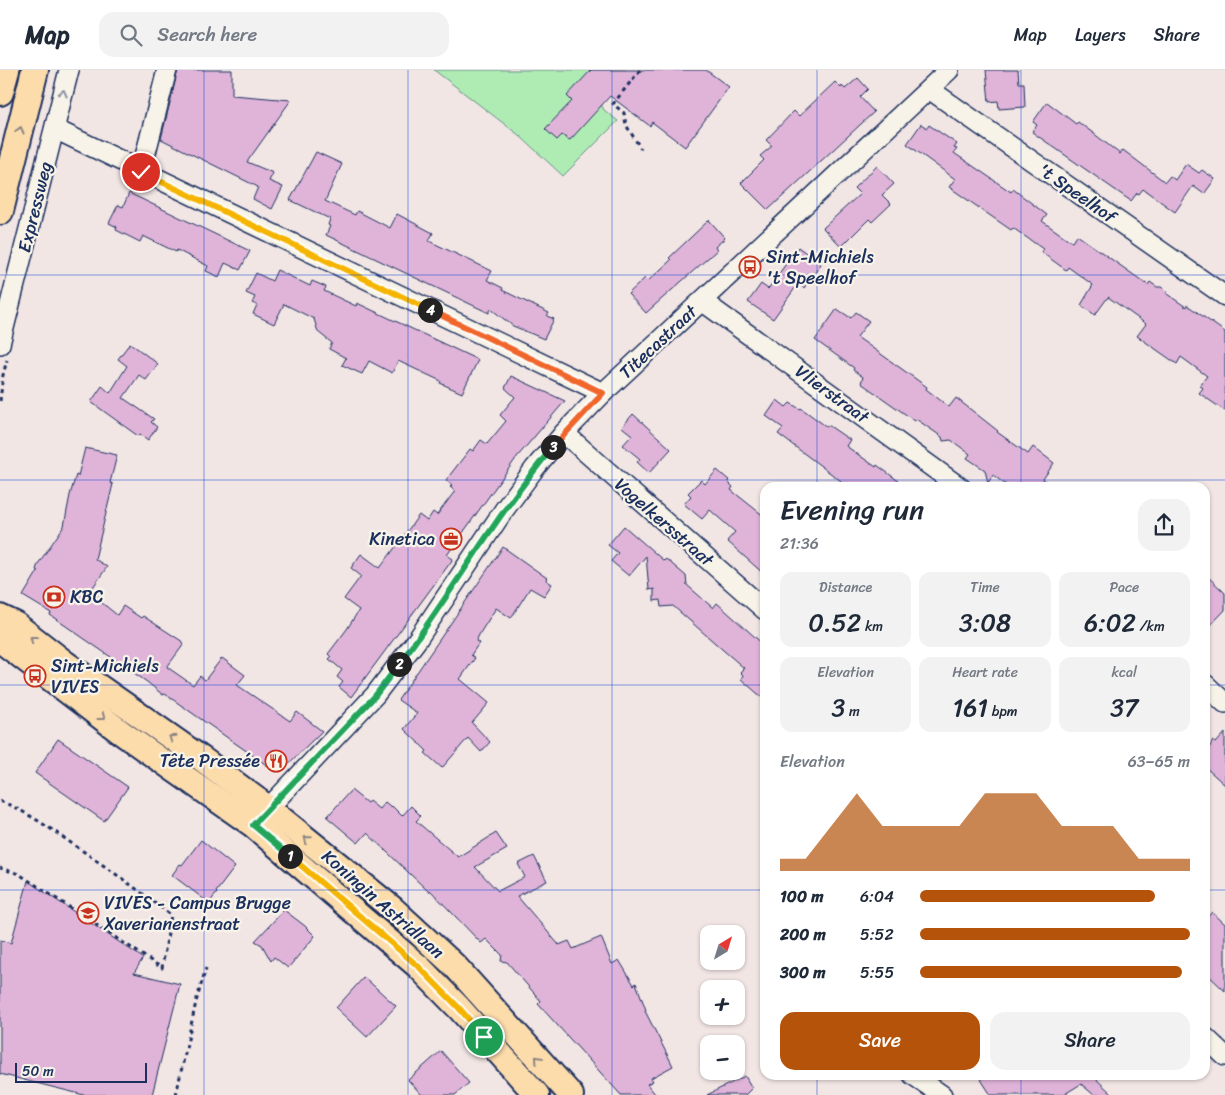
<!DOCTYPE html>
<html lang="en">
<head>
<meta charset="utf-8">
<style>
	:root { --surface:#fff; --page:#f2f2f3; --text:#1f2937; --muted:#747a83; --line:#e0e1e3; --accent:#b45309 }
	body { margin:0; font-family:Sriracha,sans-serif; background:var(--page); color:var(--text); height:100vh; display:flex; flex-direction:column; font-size:19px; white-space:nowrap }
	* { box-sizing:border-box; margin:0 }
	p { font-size:16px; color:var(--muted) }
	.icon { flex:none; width:28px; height:28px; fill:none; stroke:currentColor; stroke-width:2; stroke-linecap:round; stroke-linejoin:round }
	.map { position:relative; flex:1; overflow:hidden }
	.drawer { position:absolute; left:760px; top:412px; width:450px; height:598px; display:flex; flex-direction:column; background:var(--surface); border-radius:15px; box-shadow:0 1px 4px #0004 }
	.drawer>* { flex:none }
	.needle { width:32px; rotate:38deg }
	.buttons { position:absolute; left:700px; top:855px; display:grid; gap:10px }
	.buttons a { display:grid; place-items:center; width:45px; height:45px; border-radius:10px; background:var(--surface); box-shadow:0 1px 4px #0004; font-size:25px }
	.scale { position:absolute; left:15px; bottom:12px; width:132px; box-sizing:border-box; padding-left:5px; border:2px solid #1b2f5e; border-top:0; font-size:14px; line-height:18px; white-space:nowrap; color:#1b2f5e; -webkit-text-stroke:4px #f7f3e8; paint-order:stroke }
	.pin { position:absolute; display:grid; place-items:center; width:42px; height:42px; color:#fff; margin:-21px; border:2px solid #fff; border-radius:50%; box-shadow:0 1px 5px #0007 }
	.km { position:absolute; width:25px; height:25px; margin:-12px; border-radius:50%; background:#222; color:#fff; font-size:14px; line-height:25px; text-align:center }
	.round { display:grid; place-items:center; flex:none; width:52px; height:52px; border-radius:15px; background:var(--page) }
	.overview { display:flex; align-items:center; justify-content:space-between; height:85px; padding:0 20px }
	h1 { font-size:28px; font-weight:600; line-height:38px }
	.figures { display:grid; grid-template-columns:repeat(3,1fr); gap:8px; height:85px; padding:5px 20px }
	.figures div { display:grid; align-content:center; border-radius:12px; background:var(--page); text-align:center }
	.figures b { font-size:25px; font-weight:600 }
	.figures small { font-size:14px; font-weight:400 }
	.figures p { font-size:14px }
	.chart { height:140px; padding:10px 20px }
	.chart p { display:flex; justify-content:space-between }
	.chart svg { width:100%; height:90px; margin-top:5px; fill:var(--accent); opacity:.7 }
	.action { display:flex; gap:10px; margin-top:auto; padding:10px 20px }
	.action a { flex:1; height:58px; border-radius:15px; background:var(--accent); color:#fff; font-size:20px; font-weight:600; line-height:58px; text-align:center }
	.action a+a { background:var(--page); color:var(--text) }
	ul { padding:0 20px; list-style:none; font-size:16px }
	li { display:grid; grid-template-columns:80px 60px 1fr; align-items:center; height:38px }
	li i { height:12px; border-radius:6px; background:var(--accent) }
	header { display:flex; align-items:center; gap:30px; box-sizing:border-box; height:70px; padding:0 25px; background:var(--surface); border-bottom:1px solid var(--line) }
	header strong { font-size:24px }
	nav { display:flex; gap:28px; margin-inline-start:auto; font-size:18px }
	.search { width:350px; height:45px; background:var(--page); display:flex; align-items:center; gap:12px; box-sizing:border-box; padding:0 18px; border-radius:15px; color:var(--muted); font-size:19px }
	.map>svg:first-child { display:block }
	.green { fill:#afecb3; stroke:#658e88 }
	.building { fill:#e0b4d9; stroke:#1b2f5e }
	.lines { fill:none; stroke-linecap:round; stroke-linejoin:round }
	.minor-casing { stroke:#1b2f5e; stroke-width:22 }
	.major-casing { stroke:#1b2f5e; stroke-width:28 }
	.highway-casing { stroke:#1b2f5e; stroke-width:30 }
	.path { stroke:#1b2f5e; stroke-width:3; stroke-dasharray:4 4; stroke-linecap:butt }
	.minor { stroke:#f7f3e8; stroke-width:19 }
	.major { stroke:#fddcac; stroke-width:24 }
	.highway { stroke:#fddcac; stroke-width:26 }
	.oneway { stroke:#8991a3 }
	.oneway2 { stroke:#8c8685 }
	.split-1-casing { stroke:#fff; stroke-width:10 }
	.split-2-casing { stroke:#fff; stroke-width:10 }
	.split-3-casing { stroke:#fff; stroke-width:10 }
	.split-4-casing { stroke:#fff; stroke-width:10 }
	.split-5-casing { stroke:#fff; stroke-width:10 }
	.split-1 { stroke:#f5b400; stroke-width:6 }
	.split-2 { stroke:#22a559; stroke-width:6 }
	.split-3 { stroke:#22a559; stroke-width:6 }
	.split-4 { stroke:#f0652b; stroke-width:6 }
	.split-5 { stroke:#f5b400; stroke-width:6 }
	.grid { fill:none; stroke:#1d4ed8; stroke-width:1; stroke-opacity:0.55 }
	.labels { text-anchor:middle; stroke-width:4.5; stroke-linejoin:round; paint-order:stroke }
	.street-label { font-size:18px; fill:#1b2f5e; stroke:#f7f3e8 }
	.poi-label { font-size:18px; fill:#1b2f5e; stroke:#f7f3e8; text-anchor:start }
</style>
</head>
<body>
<header>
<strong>Map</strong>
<div class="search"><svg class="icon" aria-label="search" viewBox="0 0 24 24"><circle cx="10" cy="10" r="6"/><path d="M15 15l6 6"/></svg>Search here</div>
<nav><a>Map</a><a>Layers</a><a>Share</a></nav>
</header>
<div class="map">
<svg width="1225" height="1025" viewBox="0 0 1225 1025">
	<rect width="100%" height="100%" fill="#f2e6e5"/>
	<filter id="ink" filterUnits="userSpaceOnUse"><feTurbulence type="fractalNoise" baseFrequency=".02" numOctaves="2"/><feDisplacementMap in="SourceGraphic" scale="10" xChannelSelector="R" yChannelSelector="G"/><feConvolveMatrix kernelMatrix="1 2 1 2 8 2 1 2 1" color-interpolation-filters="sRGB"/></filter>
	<g filter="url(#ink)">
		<!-- green -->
		<g class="green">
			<path d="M 434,0 L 626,0 L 600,32 L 604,40 L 618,51 L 563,106 L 520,66 Z"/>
			<path d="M 289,769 L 416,870 L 561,1025 L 547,1025 L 288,775 Z"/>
		</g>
		<!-- building -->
		<g class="building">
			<path d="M 178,0 L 232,0 L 232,25 L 291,30 L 247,92 L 273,103 L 269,111 L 283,117 L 272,139 L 253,129 L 258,117 L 161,69 Z"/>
			<path d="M 591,0 L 706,0 L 729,17 L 685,77 L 652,52 L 650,56 L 610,26 L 571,69 L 569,70 L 562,65 L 557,70 L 545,59 L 572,31 L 567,26 Z"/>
			<path d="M 986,0 L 1018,0 L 1019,13 L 1024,13 L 1025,37 L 999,39 L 998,31 L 989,32 Z"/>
			<path d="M 858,8 L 868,19 L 860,27 L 874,42 L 768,140 L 741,113 L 764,90 L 760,86 L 772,76 L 766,70 L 794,41 L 799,46 L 835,12 L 841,18 L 842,16 L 845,19 Z"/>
			<path d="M 1047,32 L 1076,54 L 1078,52 L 1093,63 L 1120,84 L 1123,80 L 1165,112 L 1170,106 L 1175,110 L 1186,94 L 1199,103 L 1202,100 L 1215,109 L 1204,124 L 1193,116 L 1175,142 L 1143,119 L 1139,124 L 1137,123 L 1131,131 L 1032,62 L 1037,55 L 1033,52 Z"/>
			<path d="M 921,54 L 927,58 L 929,55 L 957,74 L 954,78 L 957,79 L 954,83 L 1011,122 L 1013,119 L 1047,145 L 1042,151 L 1072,172 L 1077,165 L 1148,215 L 1150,212 L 1157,217 L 1161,217 L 1167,221 L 1167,224 L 1186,237 L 1187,235 L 1225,262 L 1225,341 L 1199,323 L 1203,318 L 1200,315 L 1207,306 L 1181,287 L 1177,294 L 1137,266 L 1146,254 L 1108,227 L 1095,245 L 1081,235 L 1093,215 L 1068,197 L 1066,200 L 1041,182 L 1043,179 L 1013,158 L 1011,160 L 949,117 L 955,109 L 907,74 Z"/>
			<path d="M 316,82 L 342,94 L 325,131 L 355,145 L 357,141 L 390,158 L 397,144 L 433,163 L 429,171 L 492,201 L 487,210 L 503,218 L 502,220 L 549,243 L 547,246 L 554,249 L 544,269 L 513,256 L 491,239 L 489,243 L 326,165 L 330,156 L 328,155 L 330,149 L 290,130 Z"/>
			<path d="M 877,96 L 894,114 L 882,125 L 891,134 L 872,152 L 869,149 L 841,177 L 823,158 L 860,124 L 854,118 Z"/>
			<path d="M 129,123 L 250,181 L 240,200 L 225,193 L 219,207 L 206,201 L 208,196 L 177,180 L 176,182 L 143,166 L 140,172 L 116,160 L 117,157 L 109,153 L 118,135 L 123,137 Z"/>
			<path d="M 709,150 L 725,168 L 715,177 L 717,180 L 646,243 L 628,224 L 645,208 L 648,211 L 671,190 L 669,188 Z"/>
			<path d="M 798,177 L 821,194 L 804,218 L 798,214 L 773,249 L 748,232 L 761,214 L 768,219 Z"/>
			<path d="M 277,200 L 310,216 L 312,211 L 326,217 L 324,221 L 356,236 L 357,233 L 478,290 L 462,323 L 440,313 L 441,311 L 398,291 L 392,303 L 369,291 L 362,304 L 342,295 L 346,288 L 329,279 L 332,273 L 318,262 L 314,249 L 284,234 L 274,254 L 253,244 L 257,235 L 252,233 L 255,227 L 246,223 L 256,203 L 272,211 Z"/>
			<path d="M 837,239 L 851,248 L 856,242 L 869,251 L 857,267 L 927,317 L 926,319 L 949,337 L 956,328 L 998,361 L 997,362 L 1028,384 L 1033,377 L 1054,393 L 1043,409 L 1054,418 L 1010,418 L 993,405 L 988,413 L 985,400 L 967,388 L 970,384 L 951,370 L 943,371 L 942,367 L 916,349 L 915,351 L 861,313 L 863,307 L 853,300 L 854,298 L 815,270 Z"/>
			<path d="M 130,273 L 158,294 L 146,310 L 139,305 L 123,328 L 154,349 L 151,352 L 157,357 L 148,370 L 140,364 L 138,366 L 91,332 L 102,316 L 110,323 L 127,296 L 118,289 Z"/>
			<path d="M 511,306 L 565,331 L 517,387 L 447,485 L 453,489 L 351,627 L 339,617 L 343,612 L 337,607 L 342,600 L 329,589 L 331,587 L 328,584 L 347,559 L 359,540 L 344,529 L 361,506 L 351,498 L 361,484 L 380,498 L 419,445 L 427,451 L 433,442 L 437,445 L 455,421 L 450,417 L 452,415 L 446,410 L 470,379 L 473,381 L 481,370 L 487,374 L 506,351 L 500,345 L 515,327 L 505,318 Z"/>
			<path d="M 777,330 L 786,337 L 790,333 L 800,339 L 801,338 L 827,357 L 828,355 L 850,370 L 846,376 L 876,397 L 877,395 L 908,418 L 836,418 L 841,411 L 778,364 L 783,358 L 766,346 Z"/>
			<path d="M 633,344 L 671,379 L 649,403 L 637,392 L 640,389 L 623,375 L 632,365 L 622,357 Z"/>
			<path d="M 85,378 L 117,385 L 110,413 L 113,414 L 95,489 L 107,497 L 91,520 L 98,525 L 96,528 L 117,545 L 123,536 L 141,548 L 143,546 L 183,572 L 184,574 L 167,597 L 193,615 L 200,606 L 205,610 L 222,588 L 245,605 L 237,615 L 290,651 L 297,642 L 322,661 L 281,701 L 275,701 L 165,624 L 163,625 L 147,612 L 50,545 L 51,543 L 23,526 L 38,501 L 36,500 L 38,494 L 64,456 L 70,425 L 76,405 L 78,406 Z"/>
			<path d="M 717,400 L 730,411 L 728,412 L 733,417 L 731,420 L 765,447 L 765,505 L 727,471 L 735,462 L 710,440 L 702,449 L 684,434 L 691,426 L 688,423 L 701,410 L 705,414 Z"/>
			<path d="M 624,456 L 664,491 L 666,489 L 686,506 L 687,515 L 713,538 L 717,533 L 765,576 L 765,630 L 741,609 L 743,605 L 740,602 L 744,598 L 723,580 L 673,536 L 661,537 L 660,530 L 654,531 L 654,519 L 649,520 L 646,486 L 629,506 L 611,491 L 618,483 L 608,475 Z"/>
			<path d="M 503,477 L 547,508 L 546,510 L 552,514 L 544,526 L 530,518 L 511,548 L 496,538 L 480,563 L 476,571 L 479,573 L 471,585 L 475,588 L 460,609 L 489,633 L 472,653 L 490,672 L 481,682 L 468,668 L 442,698 L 425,683 L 427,681 L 404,659 L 417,643 L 398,630 Z"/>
			<path d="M 1205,504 L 1225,523 L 1225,540 L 1205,561 Z"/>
			<path d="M 1225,663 L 1225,715 L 1205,697 L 1205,685 L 1213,671 L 1216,673 Z"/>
			<path d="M 58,669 L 128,717 L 104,751 L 35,703 Z"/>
			<path d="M 351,720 L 367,733 L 369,731 L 379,739 L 385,732 L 391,737 L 392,736 L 402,746 L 411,736 L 421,746 L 416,751 L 458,787 L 496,763 L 507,779 L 475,797 L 498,821 L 525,807 L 518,794 L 534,786 L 547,811 L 517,826 L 559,875 L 569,871 L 573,879 L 601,867 L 612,894 L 619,890 L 634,915 L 636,913 L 646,940 L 645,941 L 673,996 L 651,1008 L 653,1011 L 647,1014 L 656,1025 L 621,1025 L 538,934 L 541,931 L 507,892 L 501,891 L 502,885 L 486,869 L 481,873 L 430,820 L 429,822 L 367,763 L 358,773 L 327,747 Z"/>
			<path d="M 201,770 L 235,797 L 216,822 L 217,823 L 209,833 L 172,805 L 180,794 L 182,795 Z"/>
			<path d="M 28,811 L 143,888 L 134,903 L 180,914 L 152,1025 L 84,1025 L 0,1004 L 0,870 L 11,873 Z"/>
			<path d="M 284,840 L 305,856 L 315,866 L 288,898 L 274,887 L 271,891 L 262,875 L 255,871 Z"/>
			<path d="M 1212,842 L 1225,854 L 1225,921 L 1205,902 L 1205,850 Z"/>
			<path d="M 364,907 L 396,936 L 367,967 L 336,938 Z"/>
			<path d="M 441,981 L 469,1013 L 455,1025 L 422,1025 L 408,1010 Z"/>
			<path d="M 978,1005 L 1095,1005 L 1093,1006 L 1113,1025 L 1094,1025 L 1081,1014 L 1063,1025 L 991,1025 Z"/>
			<path d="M 745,1006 L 752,1018 L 745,1025 L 707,1025 Z"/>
		</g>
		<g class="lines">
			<!-- minor casing -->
			<g class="minor-casing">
				<g id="minor">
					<path d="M 929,19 L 1225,226"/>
					<path d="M 55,59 L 603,323"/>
					<path d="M 141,102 L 167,0"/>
					<path d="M 702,231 L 961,418"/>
					<path d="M 0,274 L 69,0"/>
					<path d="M 564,363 L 765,540"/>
					<path d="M 1205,614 L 1225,633"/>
					<path d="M 259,748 L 375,625 L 417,570 L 504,440 L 535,398 L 564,363 L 603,323 L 949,0"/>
					<path d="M 1205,967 L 1225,986"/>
					<path d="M 913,1005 L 942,1025"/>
				</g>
			</g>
			<!-- major casing -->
			<g class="major-casing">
				<g id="major">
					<path d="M 0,547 L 15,554 L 65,593 L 202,689 L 268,738 L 393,839 L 455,896 L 571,1025"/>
					<path d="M 0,570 L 122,663 L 253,755 L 419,897 L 459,938 L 537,1025"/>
				</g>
			</g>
			<!-- highway casing -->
			<g class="highway-casing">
				<g id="highway">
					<path d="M 0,22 L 6,0"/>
					<path d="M 0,141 L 35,0"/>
				</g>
			</g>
			<!-- path -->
			<g class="path">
				<path d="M 640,0 L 613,34 L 624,43 L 626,55 L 641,79"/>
				<path d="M 0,331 L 3,305 L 7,290"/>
				<path d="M 0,731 C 28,742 52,760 77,777 C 109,799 140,821 171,845 L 162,898 L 19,804 L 0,798"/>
				<path d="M 176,1025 L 196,932 L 206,898"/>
			</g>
			<!-- minor -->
			<use href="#minor" class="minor"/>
			<!-- major -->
			<use href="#major" class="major"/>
			<!-- highway -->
			<use href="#highway" class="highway"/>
		</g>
		<!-- one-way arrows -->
		<defs><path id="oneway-chevron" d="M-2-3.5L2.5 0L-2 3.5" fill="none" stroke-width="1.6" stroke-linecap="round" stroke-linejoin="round" transform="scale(1.25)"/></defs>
		<use class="oneway" href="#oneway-chevron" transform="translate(63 23) rotate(-76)"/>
		<g class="oneway2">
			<use href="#oneway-chevron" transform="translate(20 60) rotate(-76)"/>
			<use href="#oneway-chevron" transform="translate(33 569) rotate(-143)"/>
			<use href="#oneway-chevron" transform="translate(102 647) rotate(37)"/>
			<use href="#oneway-chevron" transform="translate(172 668) rotate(-145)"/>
			<use href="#oneway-chevron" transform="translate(307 769) rotate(-141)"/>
			<use href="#oneway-chevron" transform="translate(538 989) rotate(-132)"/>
		</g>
	</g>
	<g class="lines" filter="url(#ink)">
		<!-- split-1 casing -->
		<g class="split-1-casing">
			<path id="split-1" d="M 290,786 L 419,897 L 459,938 L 484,967"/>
		</g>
		<!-- split-2 casing -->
		<g class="split-2-casing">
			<path id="split-2" d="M 290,786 L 253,755 L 375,626 L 399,594"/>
		</g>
		<!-- split-3 casing -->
		<g class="split-3-casing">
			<path id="split-3" d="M 399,594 C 452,523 496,445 553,377"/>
		</g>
		<!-- split-4 casing -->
		<g class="split-4-casing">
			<path id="split-4" d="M 430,240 L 603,323 L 553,377"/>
		</g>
		<!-- split-5 casing -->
		<g class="split-5-casing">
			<path id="split-5" d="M 141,102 L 430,240"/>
		</g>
		<!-- split-1 -->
		<use href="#split-1" class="split-1"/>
		<!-- split-2 -->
		<use href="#split-2" class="split-2"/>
		<!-- split-3 -->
		<use href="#split-3" class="split-3"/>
		<!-- split-4 -->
		<use href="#split-4" class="split-4"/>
		<!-- split-5 -->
		<use href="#split-5" class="split-5"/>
	</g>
	<!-- grid -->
	<path class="grid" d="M 204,0 L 204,1025M 408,0 L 408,1025M 612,0 L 612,1025M 817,0 L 817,418M 1021,0 L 1021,418M 0,205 L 1225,205M 0,410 L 1225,410M 0,615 L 765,615M 1205,615 L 1225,615M 0,820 L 765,820M 1205,820 L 1225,820M 817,1005 L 817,1025M 1021,1005 L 1021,1025"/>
	<!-- icons -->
	<defs>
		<g id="bus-ring" transform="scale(1.125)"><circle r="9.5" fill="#f7f3e8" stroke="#c8321e" stroke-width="1.5"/><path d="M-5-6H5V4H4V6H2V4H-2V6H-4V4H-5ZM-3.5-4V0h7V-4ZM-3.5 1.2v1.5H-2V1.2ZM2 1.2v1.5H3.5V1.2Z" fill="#c8321e"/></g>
		<g id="office-ring" transform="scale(1.125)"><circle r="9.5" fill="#f7f3e8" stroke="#c8321e" stroke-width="1.5"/><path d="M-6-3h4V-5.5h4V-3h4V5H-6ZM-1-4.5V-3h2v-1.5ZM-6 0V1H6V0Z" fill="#c8321e"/></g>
		<g id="bank-ring" transform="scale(1.125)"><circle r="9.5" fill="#f7f3e8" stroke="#c8321e" stroke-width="1.5"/><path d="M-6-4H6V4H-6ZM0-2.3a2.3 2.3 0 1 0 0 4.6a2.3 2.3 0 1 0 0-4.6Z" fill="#c8321e"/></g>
		<g id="restaurant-ring" transform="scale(1.125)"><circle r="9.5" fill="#f7f3e8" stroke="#c8321e" stroke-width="1.5"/><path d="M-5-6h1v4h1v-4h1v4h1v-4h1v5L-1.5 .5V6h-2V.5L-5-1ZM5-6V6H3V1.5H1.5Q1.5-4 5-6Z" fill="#c8321e"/></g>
		<g id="university-ring" transform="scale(1.125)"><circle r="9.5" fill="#f7f3e8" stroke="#c8321e" stroke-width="1.5"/><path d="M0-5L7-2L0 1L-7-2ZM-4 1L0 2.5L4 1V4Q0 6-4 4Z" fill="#c8321e"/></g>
	</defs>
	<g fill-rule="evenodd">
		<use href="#bus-ring" x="750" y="197"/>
		<use href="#office-ring" x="451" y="469"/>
		<use href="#bank-ring" x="54" y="527"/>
		<use href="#bus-ring" x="35" y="606"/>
		<use href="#restaurant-ring" x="276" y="691"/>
		<use href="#university-ring" x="88" y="843"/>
	</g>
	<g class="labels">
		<!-- street labels -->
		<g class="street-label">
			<text transform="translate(1077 123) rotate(35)" y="6">'t Speelhof</text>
			<text transform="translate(35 137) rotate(-76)" y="6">Expressweg</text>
			<text transform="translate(658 272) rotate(-43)" y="6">Titecastraat</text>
			<text transform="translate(832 324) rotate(36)" y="6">Vlierstraat</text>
			<text transform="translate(664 452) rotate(41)" y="6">Vogelkersstraat</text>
			<text transform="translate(383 834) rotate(41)" y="6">Koningin Astridlaan</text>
		</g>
		<!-- poi labels -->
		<g class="poi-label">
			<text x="766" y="193">Sint-Michiels<tspan x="766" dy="21">'t Speelhof</tspan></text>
			<text x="435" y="475" text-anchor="end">Kinetica</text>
			<text x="70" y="533">KBC</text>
			<text x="51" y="602">Sint-Michiels<tspan x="51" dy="21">VIVES</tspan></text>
			<text x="260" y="697" text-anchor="end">Tête Pressée</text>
			<text x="104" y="839">VIVES - Campus Brugge<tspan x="104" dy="21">Xaverianenstraat</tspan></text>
		</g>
	</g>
</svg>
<div class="buttons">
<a><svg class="needle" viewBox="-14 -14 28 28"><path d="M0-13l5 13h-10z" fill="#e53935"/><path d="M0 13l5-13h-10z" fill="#747a83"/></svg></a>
<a>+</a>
<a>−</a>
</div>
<div class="scale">50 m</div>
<div class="pin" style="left:484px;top:967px;background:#1e9e55"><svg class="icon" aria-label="arrive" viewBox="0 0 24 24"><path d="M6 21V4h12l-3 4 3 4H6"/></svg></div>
<div class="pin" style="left:141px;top:102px;background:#d93025"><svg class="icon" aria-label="check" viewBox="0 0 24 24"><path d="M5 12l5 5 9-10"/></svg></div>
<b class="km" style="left:290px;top:786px">1</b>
<b class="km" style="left:399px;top:594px">2</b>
<b class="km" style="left:553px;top:377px">3</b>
<b class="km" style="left:430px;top:240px">4</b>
<section class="drawer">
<div class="overview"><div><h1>Evening run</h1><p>21:36</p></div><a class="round"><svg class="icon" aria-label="share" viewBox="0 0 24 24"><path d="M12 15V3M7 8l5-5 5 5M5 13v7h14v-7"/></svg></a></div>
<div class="figures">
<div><p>Distance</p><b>0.52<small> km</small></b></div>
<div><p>Time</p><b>3:08</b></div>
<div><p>Pace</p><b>6:02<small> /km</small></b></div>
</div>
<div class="figures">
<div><p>Elevation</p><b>3<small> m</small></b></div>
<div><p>Heart rate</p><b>161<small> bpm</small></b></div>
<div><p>kcal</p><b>37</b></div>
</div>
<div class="chart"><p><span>Elevation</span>63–65 m</p>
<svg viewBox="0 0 160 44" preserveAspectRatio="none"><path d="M0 44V38L10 38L20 22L30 6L40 22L50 22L60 22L70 22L80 6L90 6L100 6L110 22L120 22L130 22L140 38L150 38L160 38V44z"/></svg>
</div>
<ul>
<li><b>100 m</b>6:04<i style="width:87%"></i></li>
<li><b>200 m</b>5:52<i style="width:100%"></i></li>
<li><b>300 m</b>5:55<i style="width:97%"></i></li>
</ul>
<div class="action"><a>Save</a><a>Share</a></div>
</section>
</div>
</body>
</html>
